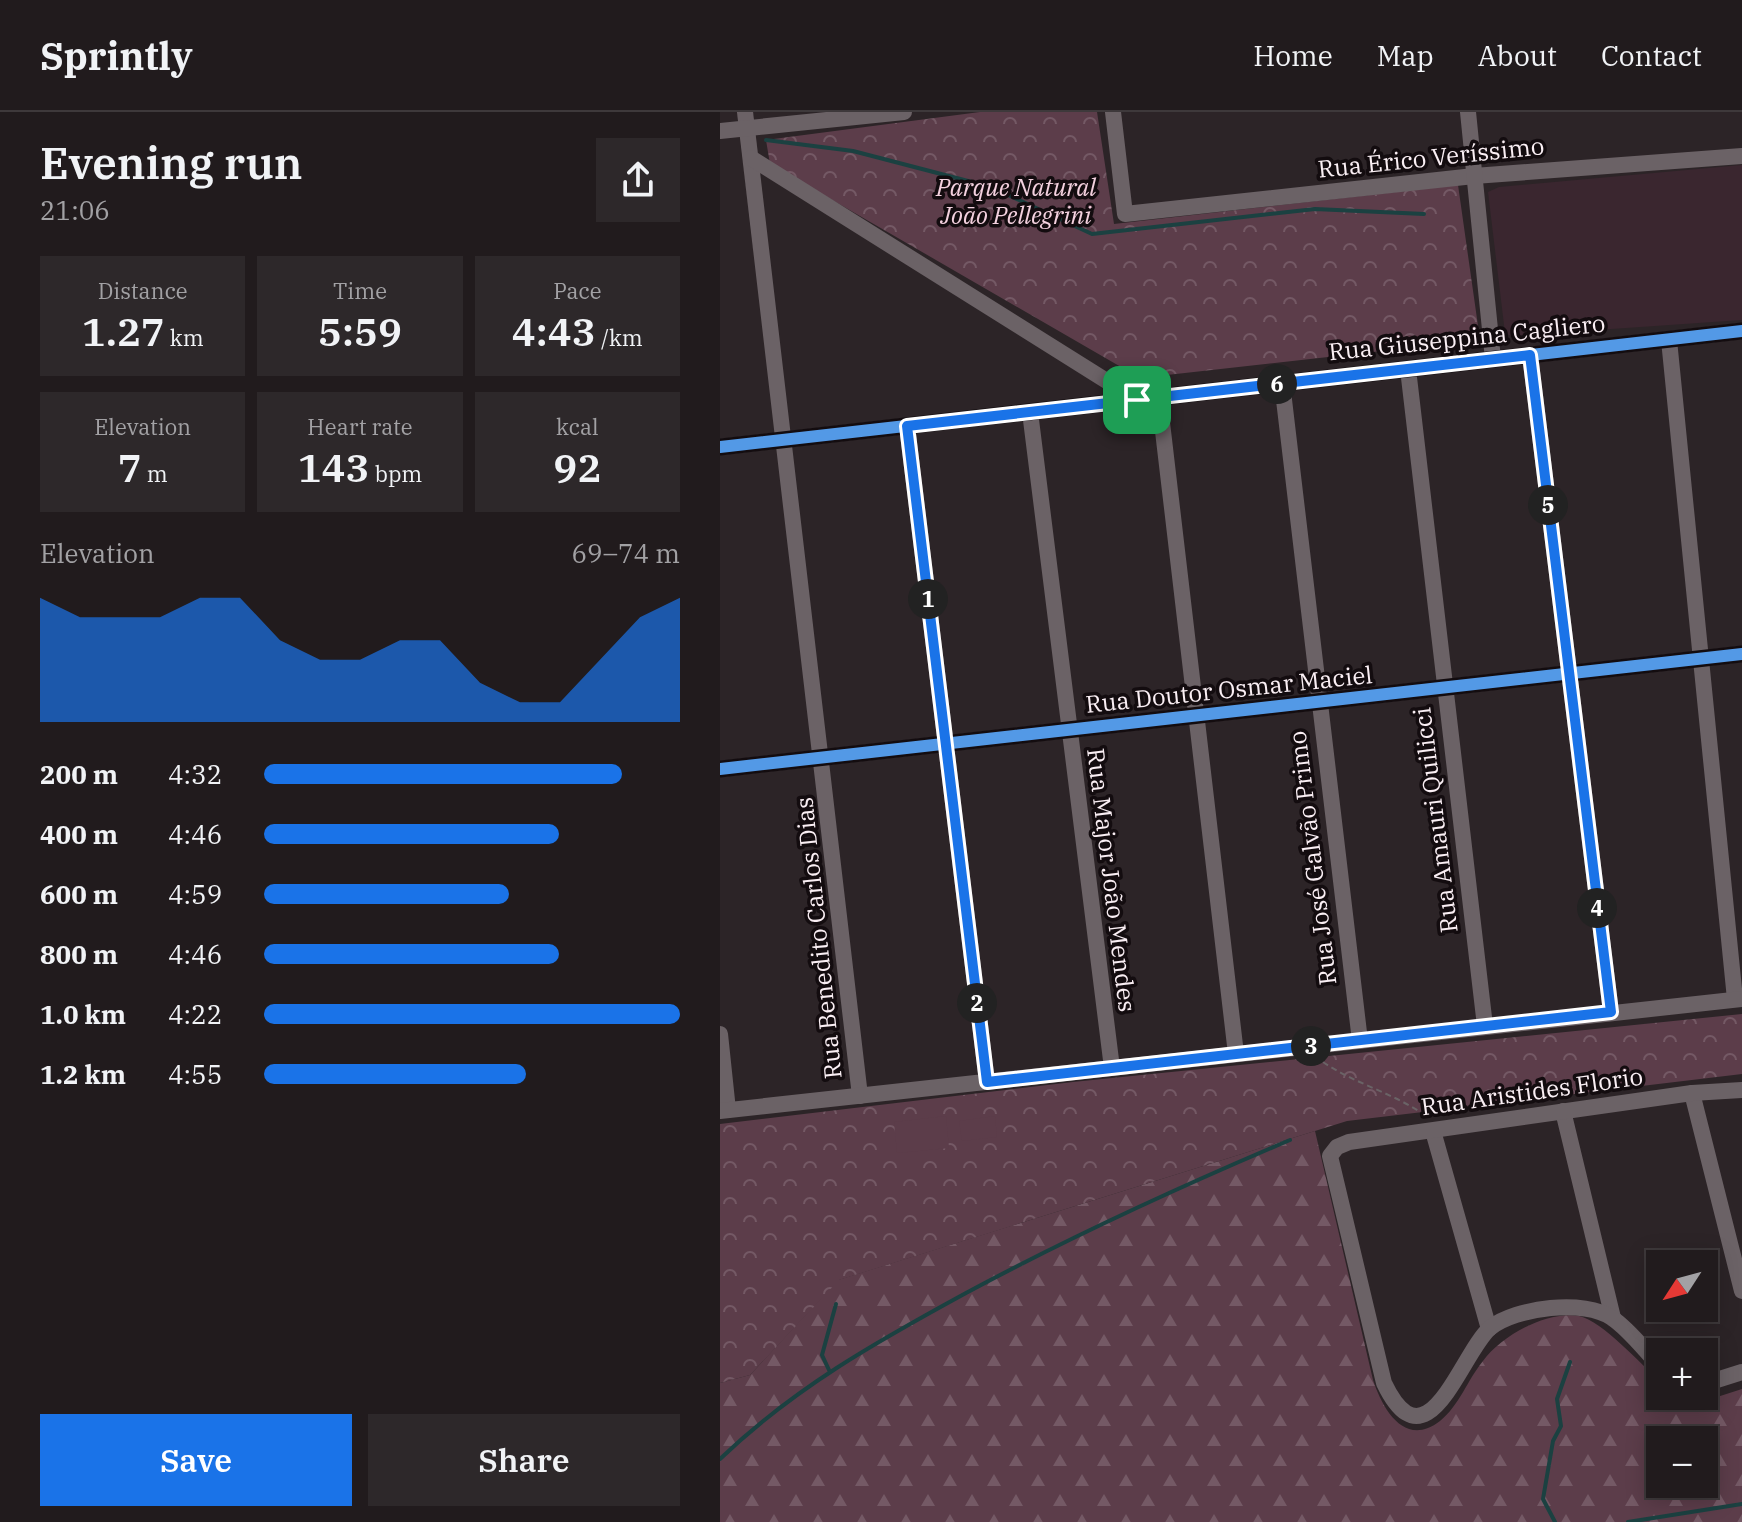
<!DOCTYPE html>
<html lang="en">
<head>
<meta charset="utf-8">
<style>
	:root { --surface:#211b1d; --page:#2d282a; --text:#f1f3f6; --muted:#a2a1a4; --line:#3e393b; --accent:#1a73e8 }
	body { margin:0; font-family:"IBM Plex Serif",serif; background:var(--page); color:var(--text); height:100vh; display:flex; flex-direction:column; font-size:30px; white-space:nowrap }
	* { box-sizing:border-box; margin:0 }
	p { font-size:26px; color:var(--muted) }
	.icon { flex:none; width:44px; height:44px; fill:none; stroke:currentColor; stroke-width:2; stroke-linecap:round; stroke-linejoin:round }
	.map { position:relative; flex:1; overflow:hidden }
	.details { display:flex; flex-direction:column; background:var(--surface); width:720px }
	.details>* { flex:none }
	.needle { width:52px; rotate:234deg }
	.fabs { position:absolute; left:926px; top:1138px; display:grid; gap:16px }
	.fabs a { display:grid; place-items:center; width:72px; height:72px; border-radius:0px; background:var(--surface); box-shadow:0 4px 20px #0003,0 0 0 2px var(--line); font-size:40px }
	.pin { position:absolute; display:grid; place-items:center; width:68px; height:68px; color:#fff; margin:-34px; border-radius:16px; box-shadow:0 4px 12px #0006 }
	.km { position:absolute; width:40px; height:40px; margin:-20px; border-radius:50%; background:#222; color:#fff; font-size:22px; line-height:40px; text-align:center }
	.round { display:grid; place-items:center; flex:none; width:84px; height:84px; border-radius:0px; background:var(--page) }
	.summary { display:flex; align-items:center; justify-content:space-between; height:136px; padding:0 40px }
	h1 { font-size:44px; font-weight:600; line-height:60px }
	.figures { display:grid; grid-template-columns:repeat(3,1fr); gap:12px; height:136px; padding:8px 40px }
	.figures div { display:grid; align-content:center; border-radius:0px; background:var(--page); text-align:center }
	.figures b { font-size:40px; font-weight:600 }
	.figures small { font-size:22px; font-weight:400 }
	.figures p { font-size:22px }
	.chart { height:224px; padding:16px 40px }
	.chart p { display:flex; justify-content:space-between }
	.chart svg { width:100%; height:144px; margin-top:8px; fill:var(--accent); opacity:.7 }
	.action { display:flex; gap:16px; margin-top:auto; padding:16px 40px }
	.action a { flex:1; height:92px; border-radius:0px; background:var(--accent); color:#fff; font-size:32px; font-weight:600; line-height:92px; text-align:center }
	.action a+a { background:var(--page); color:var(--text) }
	ul { padding:0 40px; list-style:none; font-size:26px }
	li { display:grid; grid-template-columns:128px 96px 1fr; align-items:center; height:60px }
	li i { height:20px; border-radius:10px; background:var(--accent) }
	header { display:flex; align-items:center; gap:48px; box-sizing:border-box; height:112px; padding:0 40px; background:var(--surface); border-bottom:2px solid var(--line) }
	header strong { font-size:38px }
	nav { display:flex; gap:44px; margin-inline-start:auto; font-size:28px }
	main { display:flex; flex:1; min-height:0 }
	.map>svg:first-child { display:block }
	.built { fill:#3a262f }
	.forest { fill:url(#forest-firs); fill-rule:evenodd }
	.park { fill:url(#park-crowns) }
	.pitch { fill:#5c3d4a }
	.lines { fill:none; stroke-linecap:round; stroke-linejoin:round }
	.stream { stroke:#1b4141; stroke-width:4 }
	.path { stroke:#6a6366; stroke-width:2; stroke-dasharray:6 4; stroke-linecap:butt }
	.street { stroke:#6b6266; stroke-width:16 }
	.cycleway-casing { stroke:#130c0f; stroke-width:17 }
	.cycleway { stroke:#5399e6; stroke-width:12 }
	.route-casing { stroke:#fff; stroke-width:16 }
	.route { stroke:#1a73e8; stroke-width:10 }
	.labels { text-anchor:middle; stroke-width:7; stroke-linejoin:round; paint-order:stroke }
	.street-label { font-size:24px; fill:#faeff4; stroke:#130c0f }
	.park-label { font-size:24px; font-style:italic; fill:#f4d1df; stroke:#130c0f }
</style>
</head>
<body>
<header>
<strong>Sprintly</strong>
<nav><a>Home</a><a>Map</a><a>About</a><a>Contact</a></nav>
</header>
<main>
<section class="details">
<div class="summary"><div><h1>Evening run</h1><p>21:06</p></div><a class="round"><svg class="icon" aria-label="share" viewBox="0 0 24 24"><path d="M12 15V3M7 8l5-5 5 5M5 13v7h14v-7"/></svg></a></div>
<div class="figures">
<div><p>Distance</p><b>1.27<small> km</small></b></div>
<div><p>Time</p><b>5:59</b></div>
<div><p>Pace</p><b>4:43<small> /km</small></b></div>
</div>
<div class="figures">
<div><p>Elevation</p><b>7<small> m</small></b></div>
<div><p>Heart rate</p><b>143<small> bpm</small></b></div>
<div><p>kcal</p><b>92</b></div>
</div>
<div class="chart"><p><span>Elevation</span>69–74 m</p>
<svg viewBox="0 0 160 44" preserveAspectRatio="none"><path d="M0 44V6L10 12L20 12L30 12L40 6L50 6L60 19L70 25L80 25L90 19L100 19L110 32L120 38L130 38L140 25L150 12L160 6V44z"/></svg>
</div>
<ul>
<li><b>200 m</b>4:32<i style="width:86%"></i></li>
<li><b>400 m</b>4:46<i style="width:71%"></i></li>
<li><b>600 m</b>4:59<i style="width:59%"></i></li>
<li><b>800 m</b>4:46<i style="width:71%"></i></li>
<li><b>1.0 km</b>4:22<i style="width:100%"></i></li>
<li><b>1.2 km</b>4:55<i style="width:63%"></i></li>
</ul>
<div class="action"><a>Save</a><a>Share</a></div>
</section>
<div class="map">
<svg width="1022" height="1410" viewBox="0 0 1022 1410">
	<defs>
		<pattern id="forest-firs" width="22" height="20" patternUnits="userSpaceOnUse" patternTransform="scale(2)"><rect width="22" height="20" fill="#5c3d4a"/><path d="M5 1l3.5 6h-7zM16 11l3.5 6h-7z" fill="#745965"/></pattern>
		<pattern id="park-crowns" width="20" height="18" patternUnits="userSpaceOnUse" patternTransform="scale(2)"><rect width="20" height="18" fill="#5c3d4a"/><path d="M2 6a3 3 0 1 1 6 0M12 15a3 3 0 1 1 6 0" fill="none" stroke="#745965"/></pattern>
	</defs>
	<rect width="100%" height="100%" fill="#2c2427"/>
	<!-- built -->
	<path class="built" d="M 1022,53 L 1022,208 L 791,224 L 785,221 L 768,80 L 779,75 Z"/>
	<!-- forest -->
	<path class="forest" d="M 595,1019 L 653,1268 C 663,1298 685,1336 720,1309 C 739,1294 748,1267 763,1249 C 781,1224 827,1198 859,1204 C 884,1210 920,1252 940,1269 L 940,1284 L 994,1286 L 1022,1277 L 1022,1410 L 0,1410 L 0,1271 L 30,1263 L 118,1168 ZM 940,1328 L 984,1328 L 984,1372 L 940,1372 Z"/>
	<!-- park -->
	<g class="park">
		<path d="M 260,0 L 377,0 L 394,112 L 738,73 L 760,228 L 420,266 L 50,52 L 46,28 Z"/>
		<path d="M 1022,902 L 1022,962 L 627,1009 L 119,1168 L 30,1263 L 0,1271 L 0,1012 L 353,970 Z"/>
	</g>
	<!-- pitch -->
	<g class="pitch">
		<path d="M 226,1004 L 229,1036 L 177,1041 L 174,1010 Z"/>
		<path d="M 275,1004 L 277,1025 L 242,1029 L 239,1009 Z"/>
	</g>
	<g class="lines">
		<!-- stream -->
		<g class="stream">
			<path d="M 46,28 L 133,39 L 271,75 L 372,122 L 595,97 L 704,102"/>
			<path d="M 109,1258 L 102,1243 L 116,1192"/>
			<path d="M 0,1347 C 74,1276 156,1230 246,1181 C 352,1124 459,1075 570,1028"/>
			<path d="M 835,1410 L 823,1387 L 833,1329 L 841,1314 L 837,1287 L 850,1250"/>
			<path d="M 908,1410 L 1022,1392"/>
		</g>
		<!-- path -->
		<path class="path" d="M 603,950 C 635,972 674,981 706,1004"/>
		<!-- street -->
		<g class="street">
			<path d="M 25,0 L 140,984"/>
			<path d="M 393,0 L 405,102 L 754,64 L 1022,44"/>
			<path d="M 748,0 L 773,247"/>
			<path d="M 0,19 L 184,0"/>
			<path d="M 31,46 L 417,288"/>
			<path d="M 949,228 L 1015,887"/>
			<path d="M 810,243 L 891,900"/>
			<path d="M 688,257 L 765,914"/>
			<path d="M 562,271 L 640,929"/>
			<path d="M 439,285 L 516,942"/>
			<path d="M 310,300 L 392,956"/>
			<path d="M 187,314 L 267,970"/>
			<path d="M 0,335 L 1022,219"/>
			<path d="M 0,657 L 1022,542"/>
			<path d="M 0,922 L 8,998"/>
			<path d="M 972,981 L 1022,1179"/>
			<path d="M 0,999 L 1022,887"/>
			<path d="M 843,999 L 893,1206"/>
			<path d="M 713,1019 L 769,1217"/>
			<path d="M 940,1254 C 925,1239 910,1218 892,1206 C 865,1187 796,1195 770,1216 C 741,1241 707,1361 664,1271 L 610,1044 L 617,1035 L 629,1030 L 972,981 L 1022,978"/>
			<path d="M 984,1272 L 1022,1260"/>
		</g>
		<!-- cycleway casing -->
		<g class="cycleway-casing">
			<g id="cycleway">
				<path d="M 0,335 L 1022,219"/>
				<path d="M 0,657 L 1022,542"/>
			</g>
		</g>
		<!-- cycleway -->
		<use href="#cycleway" class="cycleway"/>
	</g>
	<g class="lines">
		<!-- route casing -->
		<g class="route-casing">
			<path id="route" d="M 810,243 L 891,900 L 267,970 L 187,314 Z"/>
		</g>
		<!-- route -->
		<use href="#route" class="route"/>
	</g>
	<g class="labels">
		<!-- street labels -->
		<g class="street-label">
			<text transform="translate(711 46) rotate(-6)" y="8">Rua Érico Veríssimo</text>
			<text transform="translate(747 226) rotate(-6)" y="8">Rua Giuseppina Cagliero</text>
			<text transform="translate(509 578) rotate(-6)" y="8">Rua Doutor Osmar Maciel</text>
			<text transform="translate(716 708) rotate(-97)" y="8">Rua Amauri Quilicci</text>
			<text transform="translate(593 746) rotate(-97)" y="8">Rua José Galvão Primo</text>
			<text transform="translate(391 768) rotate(83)" y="8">Rua Major João Mendes</text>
			<text transform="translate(99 826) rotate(-96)" y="8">Rua Benedito Carlos Dias</text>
			<text transform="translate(812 980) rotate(-8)" y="8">Rua Aristides Florio</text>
		</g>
		<!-- park labels -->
		<g class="park-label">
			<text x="296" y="84">Parque Natural<tspan x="296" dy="28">João Pellegrini</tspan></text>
		</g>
	</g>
</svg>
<div class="fabs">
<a><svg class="needle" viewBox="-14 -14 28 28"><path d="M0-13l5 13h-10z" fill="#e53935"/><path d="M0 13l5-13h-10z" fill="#a2a1a4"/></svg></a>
<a>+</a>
<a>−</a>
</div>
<div class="pin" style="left:417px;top:288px;background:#1e9e55"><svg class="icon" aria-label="arrive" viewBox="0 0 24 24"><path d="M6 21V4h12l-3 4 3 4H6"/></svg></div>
<b class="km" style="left:208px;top:487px">1</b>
<b class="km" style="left:257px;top:891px">2</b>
<b class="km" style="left:591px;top:934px">3</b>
<b class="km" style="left:877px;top:796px">4</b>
<b class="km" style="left:828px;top:393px">5</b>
<b class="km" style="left:557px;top:272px">6</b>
</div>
</main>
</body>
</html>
